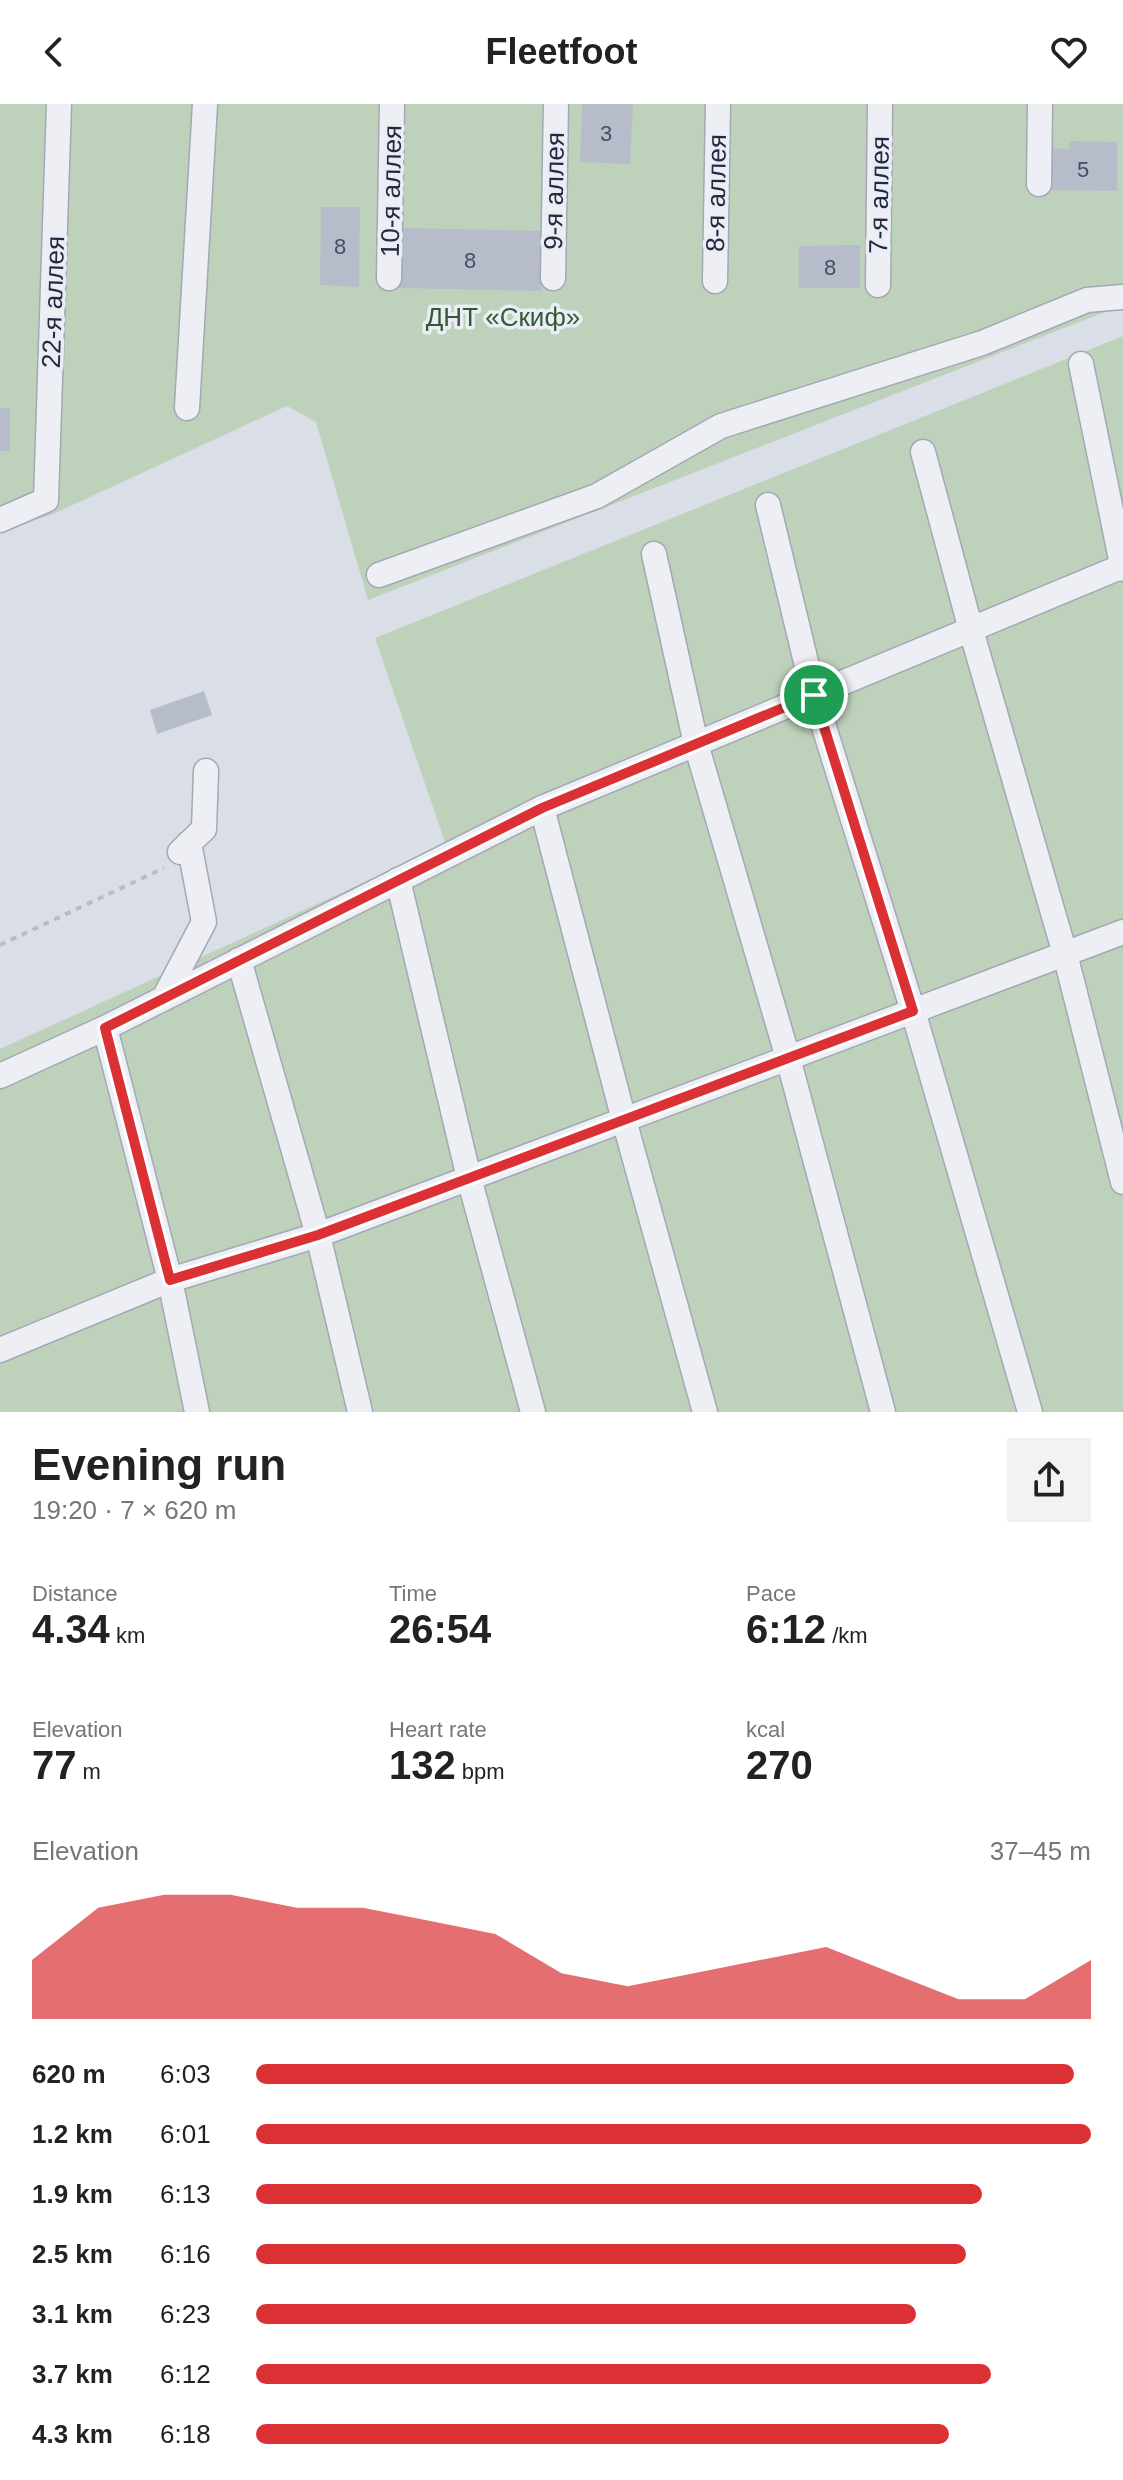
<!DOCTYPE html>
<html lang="en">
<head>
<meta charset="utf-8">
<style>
	:root { --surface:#fff; --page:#f2f2f2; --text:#222; --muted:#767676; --accent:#db3134 }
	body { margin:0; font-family:Helvetica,sans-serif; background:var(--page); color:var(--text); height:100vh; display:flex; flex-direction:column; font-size:30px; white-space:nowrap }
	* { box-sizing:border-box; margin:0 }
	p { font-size:26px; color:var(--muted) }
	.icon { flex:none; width:44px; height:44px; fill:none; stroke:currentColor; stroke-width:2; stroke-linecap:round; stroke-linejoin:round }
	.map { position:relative; height:1308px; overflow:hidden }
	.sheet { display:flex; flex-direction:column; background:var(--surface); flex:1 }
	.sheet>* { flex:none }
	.pin { position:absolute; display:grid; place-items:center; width:68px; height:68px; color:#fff; margin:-34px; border:4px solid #fff; border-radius:50%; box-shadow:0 2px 8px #0007 }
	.round { display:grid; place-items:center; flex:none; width:84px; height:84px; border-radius:0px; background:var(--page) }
	.summary { display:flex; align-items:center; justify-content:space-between; height:136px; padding:0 32px }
	h1 { font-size:44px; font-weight:800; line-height:60px }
	.metrics { display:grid; grid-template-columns:repeat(3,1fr); gap:12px; height:136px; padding:8px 32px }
	.metrics div { display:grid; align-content:center }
	.metrics b { font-size:40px; font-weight:800 }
	.metrics small { font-size:22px; font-weight:400 }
	.metrics p { font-size:22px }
	.chart { height:224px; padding:16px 32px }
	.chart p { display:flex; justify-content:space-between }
	.chart svg { width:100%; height:144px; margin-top:8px; fill:var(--accent); opacity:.7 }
	ul { padding:0 32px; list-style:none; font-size:26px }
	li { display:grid; grid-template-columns:128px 96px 1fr; align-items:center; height:60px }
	li i { height:20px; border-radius:10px; background:var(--accent) }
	header { display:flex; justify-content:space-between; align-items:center; height:104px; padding:0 32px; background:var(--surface); font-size:36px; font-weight:800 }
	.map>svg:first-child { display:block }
	.green { fill:#bed2bb }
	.building { fill:#b7bcca }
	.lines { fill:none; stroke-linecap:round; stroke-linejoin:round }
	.minor-casing { stroke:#a3a8b4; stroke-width:27 }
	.path { stroke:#b8bcc5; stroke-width:4; stroke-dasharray:6 6; stroke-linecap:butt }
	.minor { stroke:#edeff5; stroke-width:24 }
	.route-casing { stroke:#fff; stroke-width:16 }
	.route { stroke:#db3134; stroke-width:10 }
	.labels { text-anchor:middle; stroke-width:7; stroke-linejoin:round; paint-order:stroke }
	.number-label { font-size:22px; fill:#484e61 }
	.street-label { font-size:26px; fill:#232a3e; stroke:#eaedf5 }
	.park-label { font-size:26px; fill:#325b2f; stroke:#eaedf5 }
</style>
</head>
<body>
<header><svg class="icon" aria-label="back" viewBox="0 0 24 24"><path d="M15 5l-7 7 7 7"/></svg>Fleetfoot<svg class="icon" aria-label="heart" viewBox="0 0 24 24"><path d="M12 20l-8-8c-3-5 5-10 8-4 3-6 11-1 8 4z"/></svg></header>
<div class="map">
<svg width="1123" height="1308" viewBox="0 0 1123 1308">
	<rect width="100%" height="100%" fill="#dadee7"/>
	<!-- green -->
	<g class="green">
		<path d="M 0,0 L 1123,0 L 1123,201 L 368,496 L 316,318 L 287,302 L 51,411 L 0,427 Z"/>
		<path d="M 1123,232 L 1123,1308 L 0,1308 L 0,945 L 446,741 L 375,534 Z"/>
	</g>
	<!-- building -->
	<g class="building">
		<path d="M 582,0 L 633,0 L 630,60 L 580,58 Z"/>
		<path d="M 1069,37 L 1117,38 L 1117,87 L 1049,86 L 1050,44 L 1069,45 Z"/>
		<path d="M 321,103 L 360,103 L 359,183 L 320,181 Z"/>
		<path d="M 400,124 L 542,127 L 541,187 L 399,184 Z"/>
		<path d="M 860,141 L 860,184 L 799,184 L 799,142 Z"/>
		<rect x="0" y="304" width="10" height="43"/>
		<path d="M 204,587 L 212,611 L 157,630 L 150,606 Z"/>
	</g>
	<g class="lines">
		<!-- minor casing -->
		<g class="minor-casing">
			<g id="minor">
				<path d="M 1039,80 L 1040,0"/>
				<path d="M 389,174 L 392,0"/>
				<path d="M 553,174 L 556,0"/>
				<path d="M 715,177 L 718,0"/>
				<path d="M 878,181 L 880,0"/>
				<path d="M 1081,260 L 1123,465"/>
				<path d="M 187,304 L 205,0"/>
				<path d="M 923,348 L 971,526 L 1065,850 L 1123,1078"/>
				<path d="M 768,401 L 814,591 L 913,907 L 1030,1308"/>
				<path d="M 0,416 L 46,396 L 59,0"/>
				<path d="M 654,450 L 696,640 L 788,954 L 883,1308"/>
				<path d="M 379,471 L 597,392 L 721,322 L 982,239 L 1087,196 L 1123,193"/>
				<path d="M 542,704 L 624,1016 L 705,1308"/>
				<path d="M 180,748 L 204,725 L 206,667"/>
				<path d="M 398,776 L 469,1074 L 533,1308"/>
				<path d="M 239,856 L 318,1131 L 360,1308"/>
				<path d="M 164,894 L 204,818 L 189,739"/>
				<path d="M 105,924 L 170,1176 L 197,1308"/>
				<path d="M 0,972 L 105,924 L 542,704 L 1123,462"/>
				<path d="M 0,1246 L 170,1176 L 318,1131 L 1123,828"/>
			</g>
		</g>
		<!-- path -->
		<path class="path" d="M 0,841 L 164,764"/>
		<!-- minor -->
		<use href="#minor" class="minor"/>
	</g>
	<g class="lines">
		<!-- route casing -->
		<g class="route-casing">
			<path id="route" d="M 814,591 L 913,907 L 318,1131 L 170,1176 L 105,924 L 542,704 Z"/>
		</g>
		<!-- route -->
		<use href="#route" class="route"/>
	</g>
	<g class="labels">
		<!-- number labels -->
		<g class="number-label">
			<text x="606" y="37">3</text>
			<text x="1083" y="73">5</text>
			<text x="340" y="150">8</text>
			<text x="470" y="164">8</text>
			<text x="830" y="171">8</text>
		</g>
		<!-- street labels -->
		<g class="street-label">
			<text transform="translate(391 87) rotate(-89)" y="9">10-я аллея</text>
			<text transform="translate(554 87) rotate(-89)" y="9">9-я аллея</text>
			<text transform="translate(716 89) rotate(-89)" y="9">8-я аллея</text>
			<text transform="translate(879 91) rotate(-89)" y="9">7-я аллея</text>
			<text transform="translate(53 198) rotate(-88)" y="9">22-я аллея</text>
		</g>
		<!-- park labels -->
		<g class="park-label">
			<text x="503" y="222">ДНТ «Скиф»</text>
		</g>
	</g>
</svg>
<div class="pin" style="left:814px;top:591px;background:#1e9e55"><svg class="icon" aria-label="arrive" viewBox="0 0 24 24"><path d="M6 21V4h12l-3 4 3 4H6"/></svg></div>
</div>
<section class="sheet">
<div class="summary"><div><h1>Evening run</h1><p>19:20 · 7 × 620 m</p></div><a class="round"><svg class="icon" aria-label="share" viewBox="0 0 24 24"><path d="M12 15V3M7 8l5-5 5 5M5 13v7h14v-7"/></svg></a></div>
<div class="metrics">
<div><p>Distance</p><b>4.34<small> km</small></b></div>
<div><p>Time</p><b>26:54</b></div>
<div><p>Pace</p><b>6:12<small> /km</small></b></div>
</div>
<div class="metrics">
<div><p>Elevation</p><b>77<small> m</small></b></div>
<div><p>Heart rate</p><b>132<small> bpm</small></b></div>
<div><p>kcal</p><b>270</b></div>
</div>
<div class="chart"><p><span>Elevation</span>37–45 m</p>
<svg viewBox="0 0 160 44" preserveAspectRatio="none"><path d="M0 44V26L10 10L20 6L30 6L40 10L50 10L60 14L70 18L80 30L90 34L100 30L110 26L120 22L130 30L140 38L150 38L160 26V44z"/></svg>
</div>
<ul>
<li><b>620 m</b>6:03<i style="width:98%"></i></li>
<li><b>1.2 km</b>6:01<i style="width:100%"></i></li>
<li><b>1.9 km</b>6:13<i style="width:87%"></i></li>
<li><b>2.5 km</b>6:16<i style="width:85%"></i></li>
<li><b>3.1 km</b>6:23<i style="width:79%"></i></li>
<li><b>3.7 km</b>6:12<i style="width:88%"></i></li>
<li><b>4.3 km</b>6:18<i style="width:83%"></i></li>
</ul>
</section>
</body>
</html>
